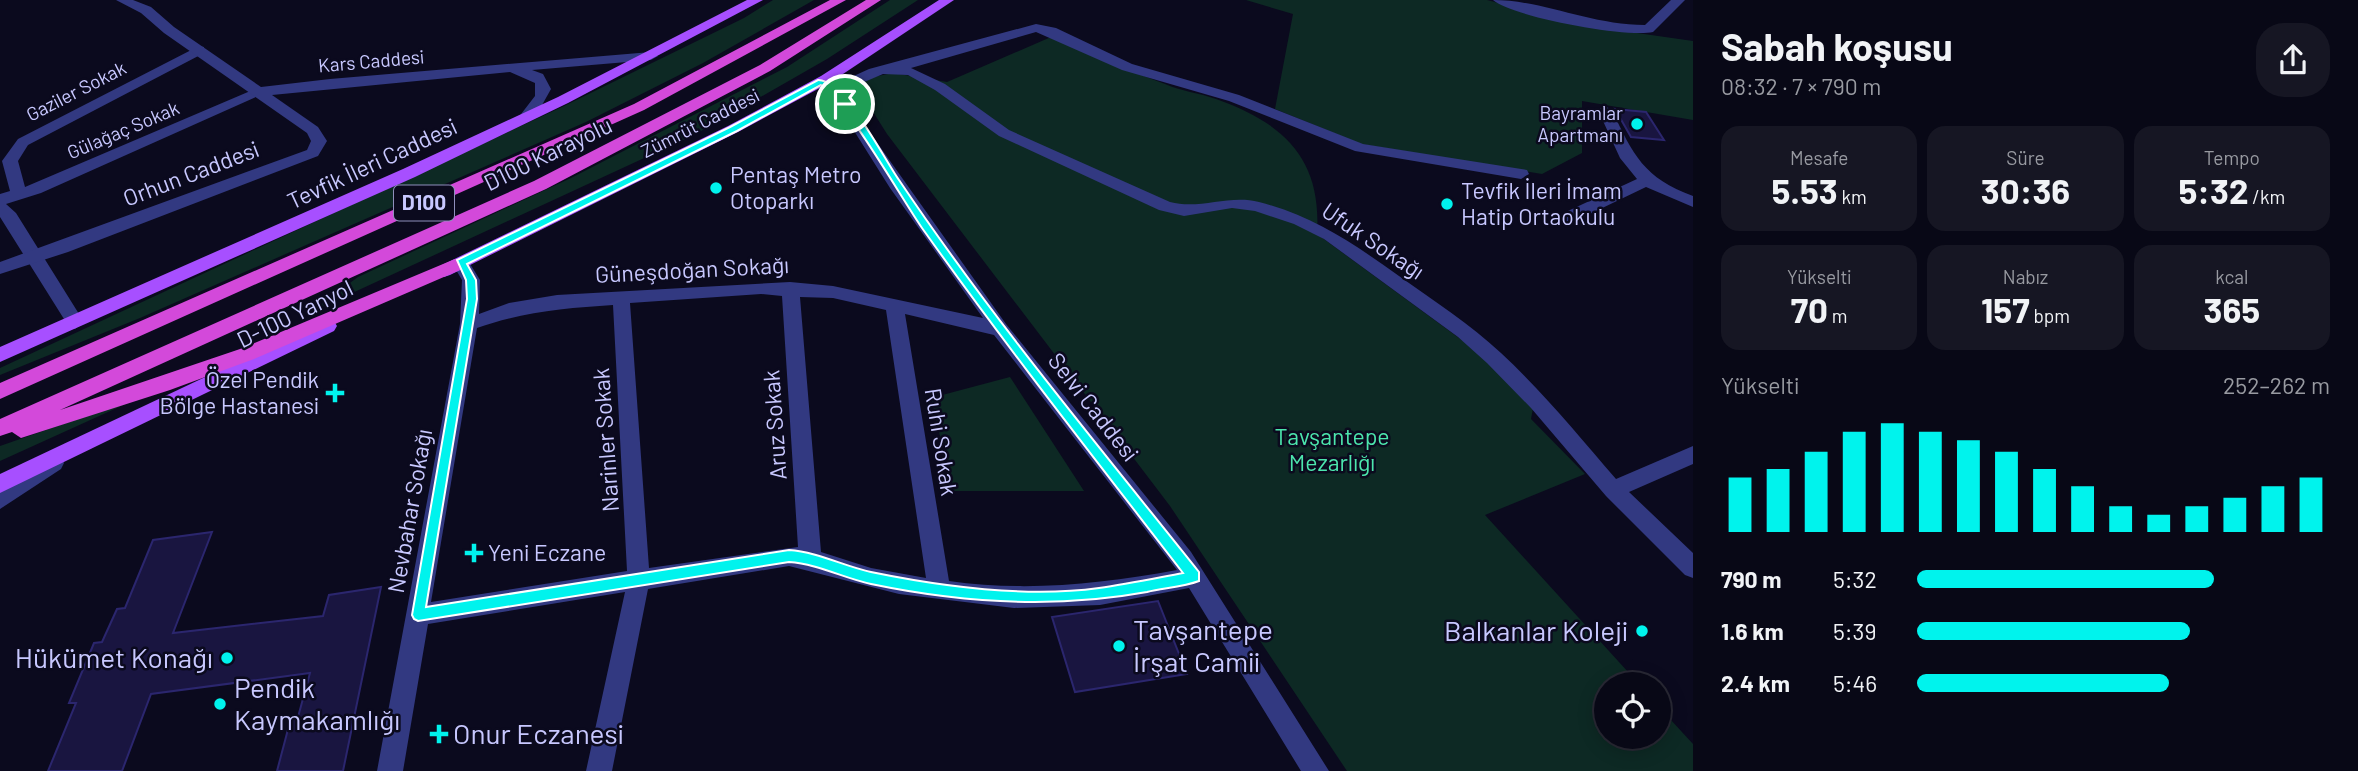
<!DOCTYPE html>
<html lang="tr">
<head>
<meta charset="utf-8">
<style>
	:root { --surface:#080816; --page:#161623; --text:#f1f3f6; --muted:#989aa1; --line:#292935; --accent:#00f3ed }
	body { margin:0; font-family:Barlow,sans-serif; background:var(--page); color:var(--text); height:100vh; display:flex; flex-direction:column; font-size:26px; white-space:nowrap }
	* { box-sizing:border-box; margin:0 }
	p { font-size:23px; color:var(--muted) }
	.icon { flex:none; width:38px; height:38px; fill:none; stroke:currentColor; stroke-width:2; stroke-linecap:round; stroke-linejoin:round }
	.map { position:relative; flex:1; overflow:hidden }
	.side { display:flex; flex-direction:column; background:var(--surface); width:665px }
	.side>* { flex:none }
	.controls { position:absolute; left:1594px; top:672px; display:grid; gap:14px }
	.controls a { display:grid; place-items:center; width:77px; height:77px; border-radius:50%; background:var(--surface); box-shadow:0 4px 18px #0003,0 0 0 2px var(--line); font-size:35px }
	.pin { position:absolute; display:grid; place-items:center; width:60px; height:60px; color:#fff; margin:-30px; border:4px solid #fff; border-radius:50%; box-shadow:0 2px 7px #0007 }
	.round { display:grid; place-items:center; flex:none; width:74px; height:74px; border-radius:28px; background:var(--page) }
	.summary { display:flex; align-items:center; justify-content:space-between; height:119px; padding:0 28px }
	h1 { font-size:38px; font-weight:700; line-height:52px }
	.metrics { display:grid; grid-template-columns:repeat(3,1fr); gap:10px; height:119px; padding:7px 28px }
	.metrics div { display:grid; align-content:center; border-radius:18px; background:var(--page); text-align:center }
	.metrics b { font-size:35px; font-weight:700 }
	.metrics small { font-size:19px; font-weight:400 }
	.metrics p { font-size:19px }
	.chart { height:196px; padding:14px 28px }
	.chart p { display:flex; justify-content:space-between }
	.chart svg { width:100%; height:126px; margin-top:7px; stroke:var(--accent); stroke-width:6 }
	ul { padding:0 28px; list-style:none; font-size:23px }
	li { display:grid; grid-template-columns:112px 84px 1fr; align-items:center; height:52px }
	li i { height:18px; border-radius:9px; background:var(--accent) }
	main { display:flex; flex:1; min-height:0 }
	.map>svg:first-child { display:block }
	.green { fill:#0d2924 }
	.building { fill:#191540; stroke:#2b266e; stroke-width:2 }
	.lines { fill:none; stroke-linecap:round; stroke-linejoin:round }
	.minor { fill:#323981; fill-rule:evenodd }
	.tertiary { fill:#323981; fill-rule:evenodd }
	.primary { fill:#a74fff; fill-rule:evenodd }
	.trunk { fill:#d349da; fill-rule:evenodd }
	.route { fill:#00f3ed; stroke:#fff; stroke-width:2; fill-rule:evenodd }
	.poi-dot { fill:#00f3ed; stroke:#0b0a1e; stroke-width:2.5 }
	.labels { text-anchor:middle; stroke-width:5; stroke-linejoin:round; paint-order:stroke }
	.far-street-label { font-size:19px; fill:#c8c8ff; stroke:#0b0a1e }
	.far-poi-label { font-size:19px; fill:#c8c8ff; stroke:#0b0a1e; text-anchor:end }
	.shield { fill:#0b0a1e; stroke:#8f8fbc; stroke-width:2 }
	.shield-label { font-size:21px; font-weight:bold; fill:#c8c8ff }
	.street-label { font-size:23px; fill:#c8c8ff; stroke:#0b0a1e }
	.poi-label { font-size:23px; fill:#c8c8ff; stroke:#0b0a1e; text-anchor:start }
	.park-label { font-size:23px; fill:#4ce6ad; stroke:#0b0a1e }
	.near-poi-label { font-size:28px; fill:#c8c8ff; stroke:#0b0a1e; text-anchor:start }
</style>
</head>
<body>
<main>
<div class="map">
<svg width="1693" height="771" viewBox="0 0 1693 771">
	<rect width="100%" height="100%" fill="#0b0a1e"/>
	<!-- green -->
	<g class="green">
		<path d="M 773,0 L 814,0 L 703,63 L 586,122 L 140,318 L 0,375 L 0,368 L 562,107 L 744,18 Z"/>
		<path d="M 890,0 L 918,0 L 827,59 L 694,135 L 309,313 L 358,277 L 571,178 L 787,67 Z"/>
		<path d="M 1246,0 L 1487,0 L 1588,26 L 1693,41 L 1693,120 L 1582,101 L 1582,153 L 1542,174 L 1361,144 L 1275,109 L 1293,14 Z"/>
		<path d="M 1051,37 C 1089,53 1126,70 1165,84 C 1181,91 1199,93 1216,99 C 1284,123 1322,159 1317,234 L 1519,382 L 1533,408 L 1531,419 L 1585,474 L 1485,515 L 1639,684 L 1606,684 L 1606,737 L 1659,737 L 1659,707 L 1693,744 L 1693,771 L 1347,771 L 1170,506 L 887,134 L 870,107 L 863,79 L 893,73 L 947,82 Z"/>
		<path d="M 1010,377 L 1084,491 L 953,491 L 931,398 Z"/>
		<path d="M 141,397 L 0,461 L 0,446 Z"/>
	</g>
	<!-- building -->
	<g class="building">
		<path d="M 1615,109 L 1646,112 L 1664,140 L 1631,137 Z"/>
		<path d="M 212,532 L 173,633 L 323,616 L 329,595 L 381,587 L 343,771 L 277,771 L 291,718 L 298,717 L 310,673 L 151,694 L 122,771 L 48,771 L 76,703 L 69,703 L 94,643 L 102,642 L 117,609 L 125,608 L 153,540 Z"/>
		<path d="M 1158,601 L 1187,674 L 1075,692 L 1052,617 Z"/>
	</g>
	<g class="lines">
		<!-- minor -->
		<g class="minor">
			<path d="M 1493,0 C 1543,0 1590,25 1645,25 L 1671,0 L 1685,0 L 1653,32 C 1626,38 1513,17 1493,0 Z"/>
			<path d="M 1036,24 L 1056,28 L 1132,64 L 1239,95 L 1363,144 L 1527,170 L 1529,174 L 1521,179 L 1355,151 L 1229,101 L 1122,70 L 1036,32 L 911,68 L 945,84 L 1009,130 L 1170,202 C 1200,210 1229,194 1259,202 C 1314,216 1354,244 1399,276 C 1434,301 1470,324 1501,353 C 1543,392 1579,436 1616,479 L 1693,446 L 1693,464 L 1629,492 L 1693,553 L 1693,578 L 1685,575 L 1606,496 L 1531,408 L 1487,363 L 1458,337 L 1324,239 L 1294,224 L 1255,211 L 1232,208 L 1184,216 L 1159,210 L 999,136 L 935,90 L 908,75 L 883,74 L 841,92 L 1006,324 L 1191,552 L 1329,771 L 1301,771 L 1189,588 L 1100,605 L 1014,608 L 899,594 L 789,566 L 648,589 L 612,771 L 586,771 L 625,592 L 428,624 L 403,771 L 377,771 L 460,324 L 462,280 L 452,263 L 455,259 L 467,259 L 480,280 L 479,314 L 509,303 L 557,295 L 790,282 L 833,286 L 983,318 L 890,188 L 839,107 L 818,84 L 825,80 L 834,85 L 869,69 ZM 761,294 L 782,296 L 798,547 L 649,568 L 630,303 ZM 800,297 L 833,298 L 886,310 L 926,578 L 871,568 L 821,552 ZM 613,305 L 627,571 L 431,602 L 477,328 C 522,312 566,308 613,305 ZM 905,314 L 994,335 L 1177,570 C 1100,584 1027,592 949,581 Z"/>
			<path d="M 199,46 L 204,47 L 204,53 L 28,145 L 18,161 L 25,187 L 255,89 L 260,88 L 267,92 L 41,193 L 6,204 L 16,213 L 84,322 L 75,329 L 69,327 L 0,217 L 0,194 L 10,191 L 2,161 L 18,139 Z"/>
			<path d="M 1605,106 L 1612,110 C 1633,155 1644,178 1693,196 L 1693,207 L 1646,187 L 1569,224 L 1557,224 L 1555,220 L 1557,216 L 1637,179 L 1620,158 L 1598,110 Z"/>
			<path d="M 54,454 L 61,457 L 64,463 L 61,469 L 0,509 L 0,488 Z"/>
		</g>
		<!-- tertiary -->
		<path class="tertiary" d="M 116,0 L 133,0 L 151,7 L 174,27 L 261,87 L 330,79 L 651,52 L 658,56 L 651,60 L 532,70 L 543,74 L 551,89 L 537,114 L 525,123 L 518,118 L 535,96 L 535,83 L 510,72 L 272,95 L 318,127 L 327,141 L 318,156 L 68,252 L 0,274 L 0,262 L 307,150 L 311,141 L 307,133 L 164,33 L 141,13 Z"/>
		<!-- primary -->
		<g class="primary">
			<path d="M 747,0 L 763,0 L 568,103 L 415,177 L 0,362 L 0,347 L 403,169 L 558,97 Z"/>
			<path d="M 939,0 L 954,0 L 831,82 L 738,132 L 450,275 L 444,277 L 435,271 L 438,267 L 728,126 L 821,76 Z"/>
			<path d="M 328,319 L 334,321 L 337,326 L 334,331 L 0,493 L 0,474 Z"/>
		</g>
		<!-- trunk -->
		<g class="trunk">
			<path d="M 830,0 L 846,0 L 644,110 L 0,399 L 0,383 L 634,104 Z"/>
			<path d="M 866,0 L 881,0 L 770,71 L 546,189 L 60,410 L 240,349 L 455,259 L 467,259 L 470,263 L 467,267 L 254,359 L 170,390 L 21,438 L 12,432 L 0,436 L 0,419 L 534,181 L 760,65 Z"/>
		</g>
	</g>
	<!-- route -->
	<path class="route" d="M 818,80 C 844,79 884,159 899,180 C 991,317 1097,444 1199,572 L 1199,581 C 1183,587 1164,588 1147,592 C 1055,609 962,603 871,584 C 843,578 818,564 789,562 L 418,621 L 414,619 L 412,615 L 467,299 L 466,280 L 457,260 L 730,127 ZM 821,85 C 847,102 900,196 922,228 C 1006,346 1095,459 1183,573 C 1156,578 1127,584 1099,588 C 1026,598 944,587 871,572 C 843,566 818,552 789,550 L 426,607 L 477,299 L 476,280 L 467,264 L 737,131 Z"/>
	<!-- markers -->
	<g class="poi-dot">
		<circle cx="1637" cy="124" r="7"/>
		<circle cx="716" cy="188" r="7"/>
		<circle cx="1447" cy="204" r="7"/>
		<path d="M331.5 382.5h7v7h7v7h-7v7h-7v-7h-7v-7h7z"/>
		<path d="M470.5 542.5h7v7h7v7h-7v7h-7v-7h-7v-7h7z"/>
		<circle cx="1642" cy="631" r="7"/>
		<circle cx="1119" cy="646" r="7"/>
		<circle cx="227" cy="658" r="7"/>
		<circle cx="220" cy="704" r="7"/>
		<path d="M435.5 723.5h7v7h7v7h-7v7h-7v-7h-7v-7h7z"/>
	</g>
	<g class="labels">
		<!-- far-street labels -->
		<g class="far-street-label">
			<text transform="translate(371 61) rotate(-5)" y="7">Kars Caddesi</text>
			<text transform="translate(76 91) rotate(-27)" y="7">Gaziler Sokak</text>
			<text transform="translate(700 123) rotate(-27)" y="7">Zümrüt Caddesi</text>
			<text transform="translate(123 130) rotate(-23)" y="7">Gülağaç Sokak</text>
		</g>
		<!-- far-poi labels -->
		<g class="far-poi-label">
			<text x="1623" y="120">Bayramlar<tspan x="1623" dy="22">Apartmanı</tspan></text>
		</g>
		<!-- shield labels -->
		<rect class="shield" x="394" y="185.5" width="60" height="35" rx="5"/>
		<g class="shield-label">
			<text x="424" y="210">D100</text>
		</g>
		<!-- street labels -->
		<g class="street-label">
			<text transform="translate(548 154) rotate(-26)" y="8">D100 Karayolu</text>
			<text transform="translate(372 164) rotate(-25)" y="8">Tevfik İleri Caddesi</text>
			<text transform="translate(191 174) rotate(-21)" y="8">Orhun Caddesi</text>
			<text transform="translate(1373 241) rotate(34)" y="8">Ufuk Sokağı</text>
			<text transform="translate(692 270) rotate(-3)" y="8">Güneşdoğan Sokağı</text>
			<text transform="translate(295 314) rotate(-26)" y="8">D-100 Yanyol</text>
			<text transform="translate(1093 407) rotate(52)" y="8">Selvi Caddesi</text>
			<text transform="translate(775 425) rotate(-94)" y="8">Aruz Sokak</text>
			<text transform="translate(606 440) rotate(-94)" y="8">Narinler Sokak</text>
			<text transform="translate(941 442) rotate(81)" y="8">Ruhi Sokak</text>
			<text transform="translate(410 511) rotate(-80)" y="8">Nevbahar Sokağı</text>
		</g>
		<!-- poi labels -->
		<g class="poi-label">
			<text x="730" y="183">Pentaş Metro<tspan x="730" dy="26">Otoparkı</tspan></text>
			<text x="1461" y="199">Tevfik İleri İmam<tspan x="1461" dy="26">Hatip Ortaokulu</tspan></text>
			<text x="319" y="388" text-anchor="end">Özel Pendik<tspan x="319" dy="26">Bölge Hastanesi</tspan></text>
			<text x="488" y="561">Yeni Eczane</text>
		</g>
		<!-- park labels -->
		<g class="park-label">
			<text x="1332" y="445">Tavşantepe<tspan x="1332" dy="26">Mezarlığı</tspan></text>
		</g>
		<!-- near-poi labels -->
		<g class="near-poi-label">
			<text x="1133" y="640">Tavşantepe<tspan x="1133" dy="32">İrşat Camii</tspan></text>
			<text x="1628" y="641" text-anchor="end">Balkanlar Koleji</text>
			<text x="213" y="668" text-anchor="end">Hükümet Konağı</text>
			<text x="234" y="698">Pendik<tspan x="234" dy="32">Kaymakamlığı</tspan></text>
			<text x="453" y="744">Onur Eczanesi</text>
		</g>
	</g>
</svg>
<div class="controls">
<a><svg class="icon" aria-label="locate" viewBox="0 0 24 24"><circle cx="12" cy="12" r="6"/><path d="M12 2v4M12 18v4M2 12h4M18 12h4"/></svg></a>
</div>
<div class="pin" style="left:845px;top:104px;background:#1e9e55"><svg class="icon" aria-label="arrive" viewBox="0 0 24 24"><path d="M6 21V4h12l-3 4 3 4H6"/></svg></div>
</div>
<section class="side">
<div class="summary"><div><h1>Sabah koşusu</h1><p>08:32 · 7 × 790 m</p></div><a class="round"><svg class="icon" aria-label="share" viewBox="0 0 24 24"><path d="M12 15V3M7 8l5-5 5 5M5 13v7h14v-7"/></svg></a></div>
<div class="metrics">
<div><p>Mesafe</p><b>5.53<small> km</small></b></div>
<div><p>Süre</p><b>30:36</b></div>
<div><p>Tempo</p><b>5:32<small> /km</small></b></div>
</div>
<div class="metrics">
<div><p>Yükselti</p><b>70<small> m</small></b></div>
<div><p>Nabız</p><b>157<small> bpm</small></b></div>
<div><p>kcal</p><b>365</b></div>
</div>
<div class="chart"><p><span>Yükselti</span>252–262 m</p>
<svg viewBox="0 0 160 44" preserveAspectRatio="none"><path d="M5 44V25M15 44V22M25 44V16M35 44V9M45 44V6M55 44V9M65 44V12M75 44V16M85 44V22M95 44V28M105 44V35M115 44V38M125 44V35M135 44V32M145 44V28M155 44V25"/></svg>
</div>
<ul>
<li><b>790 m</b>5:32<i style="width:72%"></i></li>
<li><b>1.6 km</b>5:39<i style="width:66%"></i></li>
<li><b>2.4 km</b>5:46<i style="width:61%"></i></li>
</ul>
</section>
</main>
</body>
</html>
